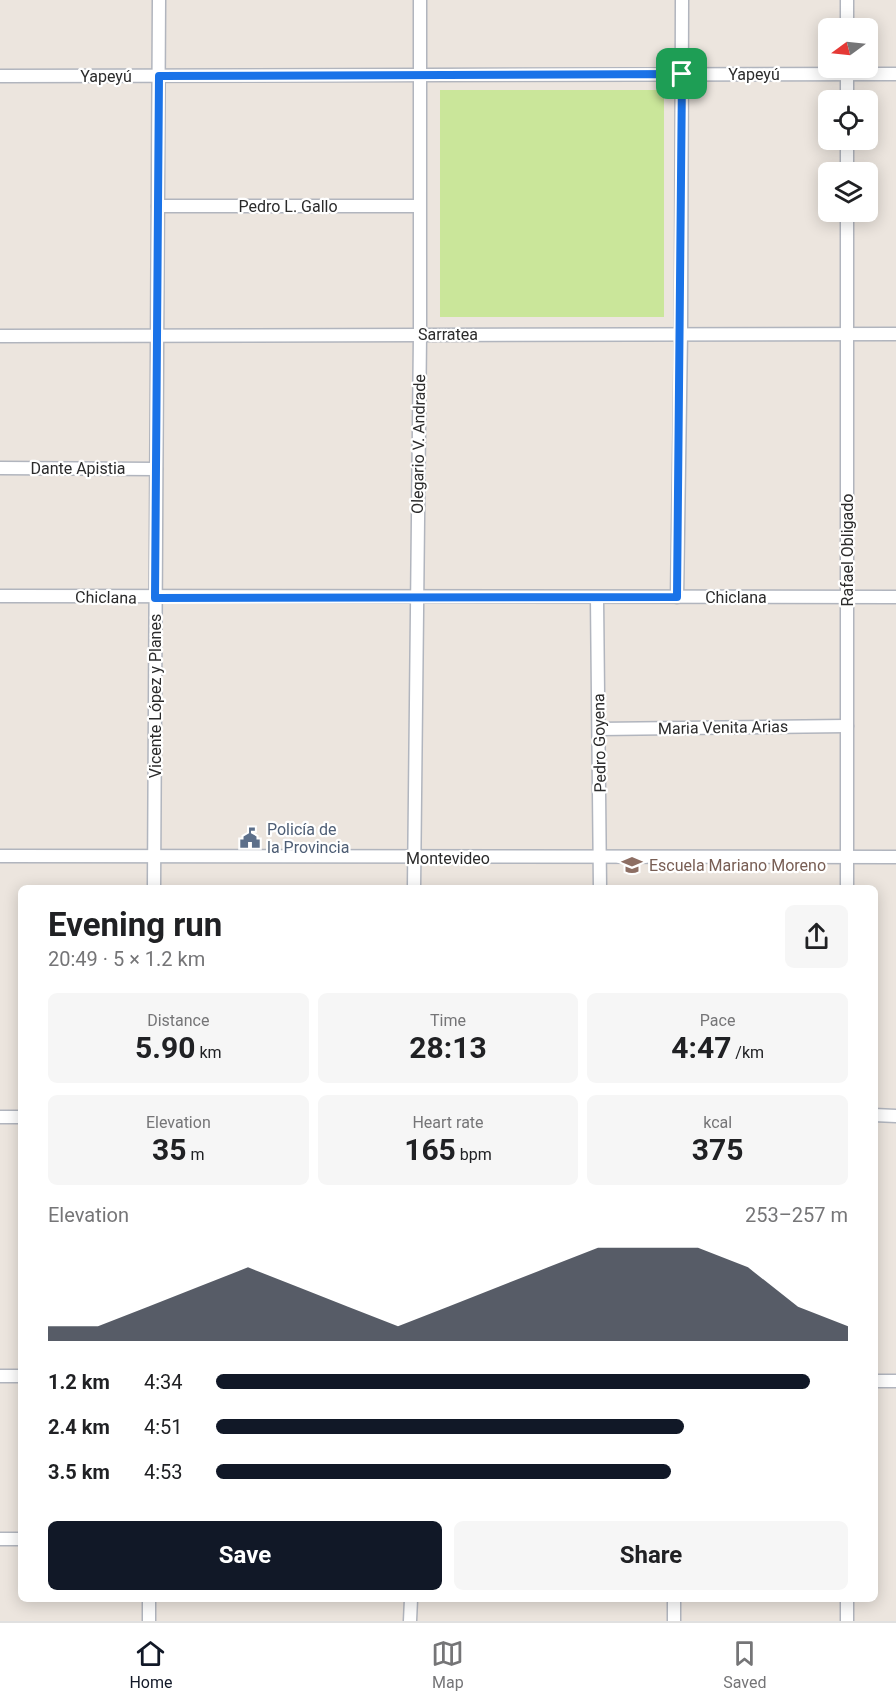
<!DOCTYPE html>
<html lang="en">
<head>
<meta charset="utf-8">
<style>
	:root { --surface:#fff; --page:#f6f6f6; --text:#202124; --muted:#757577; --line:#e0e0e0; --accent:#111827 }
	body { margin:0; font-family:Roboto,sans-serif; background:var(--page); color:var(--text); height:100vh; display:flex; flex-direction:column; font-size:22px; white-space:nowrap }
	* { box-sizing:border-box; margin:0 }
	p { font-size:20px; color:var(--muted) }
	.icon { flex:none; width:33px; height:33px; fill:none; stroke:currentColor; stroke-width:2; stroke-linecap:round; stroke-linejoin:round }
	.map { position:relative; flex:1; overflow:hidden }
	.side { position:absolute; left:18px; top:885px; width:860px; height:717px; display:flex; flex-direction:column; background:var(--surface); border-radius:9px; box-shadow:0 3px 15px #0003 }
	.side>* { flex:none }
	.needle { width:39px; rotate:255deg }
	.tools { position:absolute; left:818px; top:18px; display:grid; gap:12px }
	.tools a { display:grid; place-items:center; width:60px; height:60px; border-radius:9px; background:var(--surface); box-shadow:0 3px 15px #0003; font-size:30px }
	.pin { position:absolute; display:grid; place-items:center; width:51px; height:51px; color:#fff; margin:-26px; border-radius:12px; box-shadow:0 3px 9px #0006 }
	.round { display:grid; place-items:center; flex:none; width:63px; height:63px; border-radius:9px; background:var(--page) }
	.overview { display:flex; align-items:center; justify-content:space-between; height:102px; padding:0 30px }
	h1 { font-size:33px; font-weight:700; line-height:45px }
	.stats { display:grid; grid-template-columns:repeat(3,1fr); gap:9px; height:102px; padding:6px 30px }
	.stats div { display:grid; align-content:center; border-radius:9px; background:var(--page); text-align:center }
	.stats b { font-size:30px; font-weight:700 }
	.stats small { font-size:16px; font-weight:400 }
	.stats p { font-size:16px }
	.chart { height:168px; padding:12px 30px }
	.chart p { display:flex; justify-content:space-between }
	.chart svg { width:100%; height:108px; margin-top:6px; fill:var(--accent); opacity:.7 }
	.button { display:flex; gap:12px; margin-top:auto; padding:12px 30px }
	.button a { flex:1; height:69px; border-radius:9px; background:var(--accent); color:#fff; font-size:24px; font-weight:700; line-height:69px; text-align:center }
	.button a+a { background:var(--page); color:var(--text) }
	ul { padding:0 30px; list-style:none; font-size:20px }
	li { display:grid; grid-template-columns:96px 72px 1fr; align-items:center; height:45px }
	li i { height:15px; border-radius:8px; background:var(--accent) }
	.tab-bar { display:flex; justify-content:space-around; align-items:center; height:84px; border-top:2px solid var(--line); background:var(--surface); font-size:16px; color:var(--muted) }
	.tab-bar a { display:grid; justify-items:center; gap:3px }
	.tab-bar .active { color:var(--accent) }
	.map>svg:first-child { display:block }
	.pitch { fill:#cae69a }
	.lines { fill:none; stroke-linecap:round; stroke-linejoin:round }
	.minor-casing { stroke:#b1b5be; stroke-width:15 }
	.minor { stroke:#fff; stroke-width:12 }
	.route-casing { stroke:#fff; stroke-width:12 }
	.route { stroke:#1a73e8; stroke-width:8 }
	.labels { text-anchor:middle; stroke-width:4.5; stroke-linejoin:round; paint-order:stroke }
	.street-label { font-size:16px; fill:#2b2b2b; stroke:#fff }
	.service-label { font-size:16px; fill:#4e5e75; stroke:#fff; text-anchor:start }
	.education-label { font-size:16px; fill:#785e54; stroke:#fff; text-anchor:start }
</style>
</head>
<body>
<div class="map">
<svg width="896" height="1621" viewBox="0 0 896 1621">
	<rect width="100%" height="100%" fill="#ece5de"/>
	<!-- pitch -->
	<rect class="pitch" x="440" y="90" width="224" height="227"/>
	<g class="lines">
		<!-- minor casing -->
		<g class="minor-casing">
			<g id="minor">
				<path d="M 847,28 L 847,0"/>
				<path d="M 847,69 L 847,100"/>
				<path d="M 0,76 L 896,74"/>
				<path d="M 847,140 L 847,172"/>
				<path d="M 158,206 L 419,206"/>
				<path d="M 847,212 L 847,888"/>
				<path d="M 0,336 L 896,334"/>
				<path d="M 0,468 L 156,469"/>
				<path d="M 0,596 L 896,597"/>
				<path d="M 677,597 L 681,333 L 682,0"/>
				<path d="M 597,598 L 600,888"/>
				<path d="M 599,729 L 847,726"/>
				<path d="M 0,856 L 896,857"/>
				<path d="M 154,888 L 159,0"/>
				<path d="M 414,888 L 420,335 L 420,0"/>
				<path d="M 874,1115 L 896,1116"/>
				<path d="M 0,1117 L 21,1117"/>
				<path d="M 0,1376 L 21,1376"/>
				<path d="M 874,1381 L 896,1381"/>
				<path d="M 0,1539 L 21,1539"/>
				<path d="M 847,1599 L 847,1621"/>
				<path d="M 149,1621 L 149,1599"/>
				<path d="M 410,1621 L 411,1599"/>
				<path d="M 674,1621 L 674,1599"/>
			</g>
		</g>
		<!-- minor -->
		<use href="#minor" class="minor"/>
	</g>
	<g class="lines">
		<!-- route casing -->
		<g class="route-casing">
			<path id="route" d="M 682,74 L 677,597 L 155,598 L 159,76 Z"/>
		</g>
		<!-- route -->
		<use href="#route" class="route"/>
	</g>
	<!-- icons -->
	<defs>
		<g id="civic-bare" transform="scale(1.62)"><path d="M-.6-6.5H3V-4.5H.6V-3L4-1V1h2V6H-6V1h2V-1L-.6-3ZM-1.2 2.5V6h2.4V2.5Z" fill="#5c6f8a" stroke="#fff" stroke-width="2.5" paint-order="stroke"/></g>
		<g id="school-bare" transform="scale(1.62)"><path d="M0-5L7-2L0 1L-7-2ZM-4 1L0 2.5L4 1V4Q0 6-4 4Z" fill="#8d6e63" stroke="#fff" stroke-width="2.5" paint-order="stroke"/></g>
	</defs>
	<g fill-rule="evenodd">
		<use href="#civic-bare" x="250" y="838"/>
		<use href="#school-bare" x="632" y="865"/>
	</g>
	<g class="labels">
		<!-- street labels -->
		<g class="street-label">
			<text x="754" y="80">Yapeyú</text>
			<text x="106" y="82">Yapeyú</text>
			<text x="288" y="212">Pedro L. Gallo</text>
			<text x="448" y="340">Sarratea</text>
			<text transform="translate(418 444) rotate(-89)" y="6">Olegario V. Andrade</text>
			<text x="78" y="474">Dante Apistia</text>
			<text transform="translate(847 550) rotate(-90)" y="6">Rafael Obligado</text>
			<text transform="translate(106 597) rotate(1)" y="6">Chiclana</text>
			<text x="736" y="603">Chiclana</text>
			<text transform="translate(155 696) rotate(-90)" y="6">Vicente López y Planes</text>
			<text transform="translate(723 727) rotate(-1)" y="6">Maria Venita Arias</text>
			<text transform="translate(599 743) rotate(-91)" y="6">Pedro Goyena</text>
			<text x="448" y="864">Montevideo</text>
		</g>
		<!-- service labels -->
		<g class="service-label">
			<text x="267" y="835">Policía de<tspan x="267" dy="18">la Provincia</tspan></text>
		</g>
		<!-- education labels -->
		<g class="education-label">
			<text x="649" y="871">Escuela Mariano Moreno</text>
		</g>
	</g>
</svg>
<div class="tools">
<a><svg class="needle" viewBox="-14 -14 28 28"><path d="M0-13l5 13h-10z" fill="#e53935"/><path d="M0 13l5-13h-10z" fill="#757577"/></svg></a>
<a><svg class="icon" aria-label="locate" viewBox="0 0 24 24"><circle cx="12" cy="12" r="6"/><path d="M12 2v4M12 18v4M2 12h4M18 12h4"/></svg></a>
<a><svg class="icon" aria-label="layers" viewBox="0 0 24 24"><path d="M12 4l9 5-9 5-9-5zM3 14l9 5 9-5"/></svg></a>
</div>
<div class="pin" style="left:682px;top:74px;background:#1e9e55"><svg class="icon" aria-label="arrive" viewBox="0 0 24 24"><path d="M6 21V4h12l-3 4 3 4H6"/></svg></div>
<section class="side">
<div class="overview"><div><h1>Evening run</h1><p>20:49 · 5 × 1.2 km</p></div><a class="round"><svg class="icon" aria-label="share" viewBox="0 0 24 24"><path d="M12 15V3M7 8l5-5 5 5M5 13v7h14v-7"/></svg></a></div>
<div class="stats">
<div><p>Distance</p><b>5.90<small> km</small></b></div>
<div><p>Time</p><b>28:13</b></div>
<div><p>Pace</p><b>4:47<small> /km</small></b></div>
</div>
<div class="stats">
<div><p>Elevation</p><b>35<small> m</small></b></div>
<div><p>Heart rate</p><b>165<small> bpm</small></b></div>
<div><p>kcal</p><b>375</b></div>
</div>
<div class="chart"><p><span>Elevation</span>253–257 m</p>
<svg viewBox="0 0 160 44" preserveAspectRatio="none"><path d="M0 44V38L10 38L20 30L30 22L40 14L50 22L60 30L70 38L80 30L90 22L100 14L110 6L120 6L130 6L140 14L150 30L160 38V44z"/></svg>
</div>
<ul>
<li><b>1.2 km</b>4:34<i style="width:94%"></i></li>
<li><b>2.4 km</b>4:51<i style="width:74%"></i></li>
<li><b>3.5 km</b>4:53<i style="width:72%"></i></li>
</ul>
<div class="button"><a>Save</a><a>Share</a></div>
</section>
</div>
<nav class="tab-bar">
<a class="active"><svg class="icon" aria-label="home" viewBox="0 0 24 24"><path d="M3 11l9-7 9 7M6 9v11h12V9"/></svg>Home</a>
<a><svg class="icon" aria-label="map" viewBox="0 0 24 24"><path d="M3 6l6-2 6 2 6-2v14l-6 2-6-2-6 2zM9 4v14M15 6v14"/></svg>Map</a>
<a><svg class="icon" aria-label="saved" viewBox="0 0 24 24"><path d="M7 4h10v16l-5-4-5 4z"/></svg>Saved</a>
</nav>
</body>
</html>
